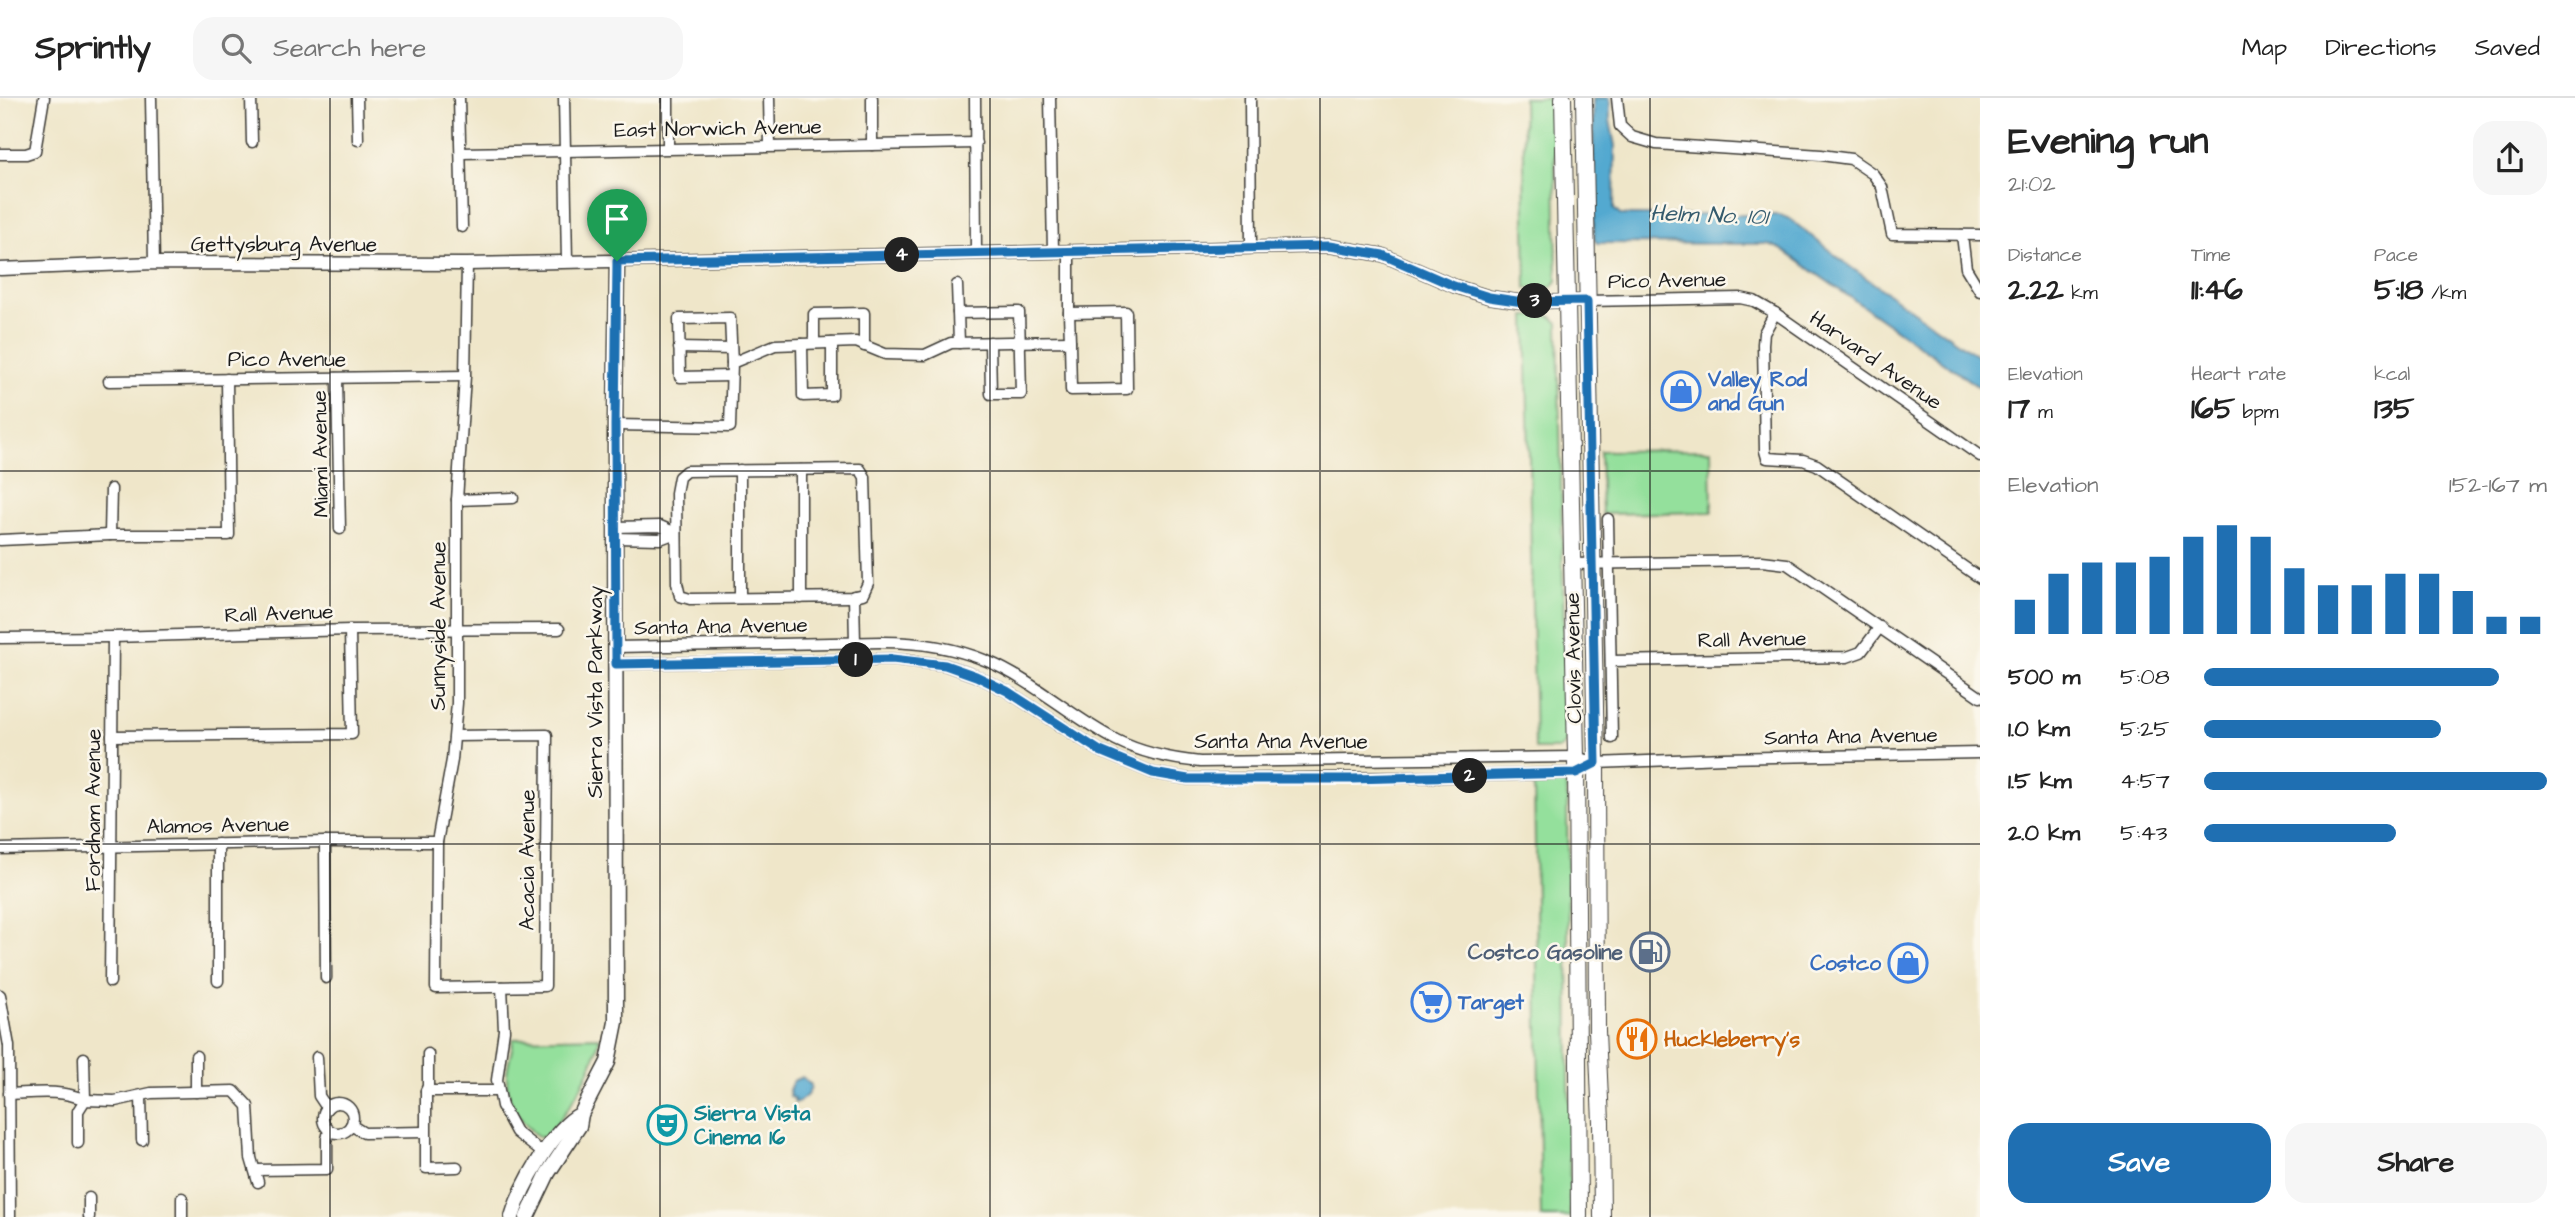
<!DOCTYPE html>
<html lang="en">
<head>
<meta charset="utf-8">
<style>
	:root { --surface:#fff; --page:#f6f6f6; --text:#222; --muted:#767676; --line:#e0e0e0; --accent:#1f6fb2 }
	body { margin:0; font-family:"Architects Daughter",sans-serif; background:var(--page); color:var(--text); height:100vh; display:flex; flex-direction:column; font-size:26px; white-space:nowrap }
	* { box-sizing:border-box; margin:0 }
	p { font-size:23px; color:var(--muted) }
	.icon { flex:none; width:38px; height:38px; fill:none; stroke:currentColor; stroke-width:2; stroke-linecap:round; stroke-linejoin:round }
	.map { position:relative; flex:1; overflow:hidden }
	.panel { display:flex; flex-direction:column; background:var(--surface); width:595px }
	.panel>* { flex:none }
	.pin { position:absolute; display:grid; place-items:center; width:60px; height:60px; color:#fff; margin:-72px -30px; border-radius:50% 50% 50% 0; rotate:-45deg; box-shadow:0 0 7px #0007 }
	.pin .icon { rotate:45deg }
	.km { position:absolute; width:35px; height:35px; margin:-18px; border-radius:50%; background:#222; color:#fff; font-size:19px; line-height:35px; text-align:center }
	.round { display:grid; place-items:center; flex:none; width:74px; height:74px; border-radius:21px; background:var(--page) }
	.head { display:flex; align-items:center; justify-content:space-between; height:119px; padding:0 28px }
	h1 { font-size:38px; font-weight:800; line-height:52px }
	.metrics { display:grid; grid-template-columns:repeat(3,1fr); gap:10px; height:119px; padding:7px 28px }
	.metrics div { display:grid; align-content:center }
	.metrics b { font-size:30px; font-weight:800 }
	.metrics small { font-size:19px; font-weight:400 }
	.metrics p { font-size:19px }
	.chart { height:196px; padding:14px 28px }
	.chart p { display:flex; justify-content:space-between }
	.chart svg { width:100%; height:126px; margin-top:7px; stroke:var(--accent); stroke-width:6 }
	.cta { display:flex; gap:14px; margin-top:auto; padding:14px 28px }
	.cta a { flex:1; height:80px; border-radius:21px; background:var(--accent); color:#fff; font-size:28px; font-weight:800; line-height:80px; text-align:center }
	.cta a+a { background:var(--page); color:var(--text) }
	ul { padding:0 28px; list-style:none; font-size:23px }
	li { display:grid; grid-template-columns:112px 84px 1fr; align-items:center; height:52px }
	li i { height:18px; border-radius:9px; background:var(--accent) }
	header { display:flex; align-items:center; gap:42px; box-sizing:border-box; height:98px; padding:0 35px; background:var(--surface); border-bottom:2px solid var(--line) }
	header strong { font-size:33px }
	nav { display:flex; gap:38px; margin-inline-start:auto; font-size:24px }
	.search { width:490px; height:63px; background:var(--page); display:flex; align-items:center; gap:18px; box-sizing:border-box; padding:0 24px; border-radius:21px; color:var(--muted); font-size:26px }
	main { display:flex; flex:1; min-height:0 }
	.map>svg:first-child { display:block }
	.green { fill:#94e09c; stroke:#587e5c; stroke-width:2 }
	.water { fill:#53a9d0; stroke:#386276; stroke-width:2 }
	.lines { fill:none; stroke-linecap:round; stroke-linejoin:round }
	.minor-casing { stroke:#3c3a36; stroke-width:13 }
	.tertiary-casing { stroke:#3c3a36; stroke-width:15 }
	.secondary-casing { stroke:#3c3a36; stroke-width:17 }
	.primary-casing { stroke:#3c3a36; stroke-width:18 }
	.minor { stroke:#fff; stroke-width:10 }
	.tertiary { stroke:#fff; stroke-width:12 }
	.secondary { stroke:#fff; stroke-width:14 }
	.primary { stroke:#fff; stroke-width:16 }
	.route-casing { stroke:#fff; stroke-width:14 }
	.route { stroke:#1f6fb2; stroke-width:9 }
	.grid { fill:none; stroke:#1c1c1c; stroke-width:2; stroke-opacity:0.55 }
	.labels { text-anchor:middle; stroke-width:5; stroke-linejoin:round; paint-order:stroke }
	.street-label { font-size:21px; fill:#1c1c1c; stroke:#fbf7ec }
	.shop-label { font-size:21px; font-weight:bold; fill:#366cbe; stroke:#fbf7ec; text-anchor:start }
	.service-label { font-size:21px; font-weight:bold; fill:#4e5e75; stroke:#fbf7ec; text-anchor:end }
	.food-label { font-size:21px; font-weight:bold; fill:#c56008; stroke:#fbf7ec; text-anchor:start }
	.culture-label { font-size:21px; font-weight:bold; fill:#0d838f; stroke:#fbf7ec; text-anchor:start }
	.water-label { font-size:23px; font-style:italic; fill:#355b6d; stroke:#fbf7ec }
</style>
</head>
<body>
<header>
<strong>Sprintly</strong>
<div class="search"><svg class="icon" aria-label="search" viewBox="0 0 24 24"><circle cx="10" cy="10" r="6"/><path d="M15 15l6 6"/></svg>Search here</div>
<nav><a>Map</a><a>Directions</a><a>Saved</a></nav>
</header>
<main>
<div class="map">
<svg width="1980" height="1119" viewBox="0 0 1980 1119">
	<rect width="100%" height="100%" fill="#fbf7ec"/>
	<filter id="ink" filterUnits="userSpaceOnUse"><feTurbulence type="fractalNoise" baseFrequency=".0143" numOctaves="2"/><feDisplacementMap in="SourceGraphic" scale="14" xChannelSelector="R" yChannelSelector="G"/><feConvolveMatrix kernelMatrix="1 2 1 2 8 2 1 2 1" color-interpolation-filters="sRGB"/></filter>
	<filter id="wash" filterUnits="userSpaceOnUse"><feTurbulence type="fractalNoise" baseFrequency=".00686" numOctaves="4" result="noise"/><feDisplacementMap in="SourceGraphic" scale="28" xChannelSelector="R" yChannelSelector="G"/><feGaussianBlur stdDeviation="1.57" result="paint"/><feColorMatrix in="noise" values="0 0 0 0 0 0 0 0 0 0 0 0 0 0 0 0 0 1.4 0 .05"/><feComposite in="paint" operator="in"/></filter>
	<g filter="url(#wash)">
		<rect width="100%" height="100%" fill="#efe6c9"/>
		<!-- green -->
		<g class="green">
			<path d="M 1523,0 L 1554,0 L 1557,183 L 1552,189 L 1526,190 Z"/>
			<path d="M 1526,218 L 1551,218 L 1558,225 L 1566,644 L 1560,651 L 1535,651 Z"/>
			<path d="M 1711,352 L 1712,414 L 1602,416 L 1600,353 Z"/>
			<path d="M 1561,683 L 1567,690 L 1570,1119 L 1541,1119 L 1534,684 Z"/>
			<path d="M 600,939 C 592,977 571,1008 547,1039 L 538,1039 C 518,1021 505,1003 507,975 C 508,963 513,953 513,941 Z"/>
		</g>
		<!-- water -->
		<g class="water">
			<path d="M 1593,0 L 1610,0 L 1610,22 L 1615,48 L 1614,111 L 1620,117 L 1780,117 L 1790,121 L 1849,168 L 1980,260 L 1980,290 L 1781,151 L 1768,146 L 1597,145 L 1594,141 Z"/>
			<path d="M 802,979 L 811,987 C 810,996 803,1002 795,1005 L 794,1000 L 790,999 L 789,992 L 793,983 Z"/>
		</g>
	</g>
	<g filter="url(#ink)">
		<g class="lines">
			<!-- minor casing -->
			<g class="minor-casing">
				<g id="minor">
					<path d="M 151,0 L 154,165"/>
					<path d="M 251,0 L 252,44"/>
					<path d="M 357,0 L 358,42"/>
					<path d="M 459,0 L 462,129"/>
					<path d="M 564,0 L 567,164"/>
					<path d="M 668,0 L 668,50"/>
					<path d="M 769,0 L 770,48"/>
					<path d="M 872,0 L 872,47"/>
					<path d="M 975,0 L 976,155"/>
					<path d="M 1050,0 L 1053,153"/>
					<path d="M 1250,0 L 1251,150"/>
					<path d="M 1617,0 L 1620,28 L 1632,39 L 1656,46 L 1821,57 L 1851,61 L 1873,76 L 1882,89 L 1892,136 L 1980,137"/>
					<path d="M 461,55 L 976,45"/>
					<path d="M 0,56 L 26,56 L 35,53 L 44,0"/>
					<path d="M 1962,137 L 1966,170 L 1980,193"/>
					<path d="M 957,187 L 958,215"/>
					<path d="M 1587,203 L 1740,200 L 1754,203 L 1775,215 L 1980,358"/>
					<path d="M 1069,215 L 1070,243"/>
					<path d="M 1775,215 L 1764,235 L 1763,246 L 1765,353 L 1767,360 L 1803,362 L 1817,367 L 1980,480"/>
					<path d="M 814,245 L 814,216 L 864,215 L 864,248"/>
					<path d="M 959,245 L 958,215 L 1019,214 L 1021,296 L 991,296 L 990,244"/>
					<path d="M 802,246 L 803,298 L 832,297 L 832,245"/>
					<path d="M 679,250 L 731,251"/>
					<path d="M 731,278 L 680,279 L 679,221 L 730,220 L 732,265"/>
					<path d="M 337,280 L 340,431"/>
					<path d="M 109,283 L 465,278"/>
					<path d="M 615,327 L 730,329 L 732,265 L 775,247 L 856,244 L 885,256 L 925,257 L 951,245 L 1070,243 L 1071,292 L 1127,291 L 1126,214 L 1069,215 L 1069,152"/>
					<path d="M 860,371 L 865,379 L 868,485 L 863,496 L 851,499 L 690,501 L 680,498 L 677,485 L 676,395 L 679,379 L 686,373 Z"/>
					<path d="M 740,372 L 740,500"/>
					<path d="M 801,372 L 801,500"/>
					<path d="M 457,402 L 513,400"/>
					<path d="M 1608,421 L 1612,640"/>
					<path d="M 615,429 L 660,428 L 676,435"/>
					<path d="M 110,437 L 111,391"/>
					<path d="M 615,440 L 660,441 L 676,435"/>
					<path d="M 0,442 L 110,437 L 229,437 L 227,281"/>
					<path d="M 1571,466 L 1762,463 L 1787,466 L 1980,599"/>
					<path d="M 854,498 L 855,545"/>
					<path d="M 0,540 L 113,539 L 350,532 L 559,531"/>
					<path d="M 616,549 L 882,544 C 919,544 953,549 987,563 C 1034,583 1071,619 1116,642 C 1142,655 1171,661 1200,664 L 1576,659 L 1596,665 L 1724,660 L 1980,655"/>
					<path d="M 1611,563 L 1847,559 L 1861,554 L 1880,529"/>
					<path d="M 616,566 L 892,561 L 945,567 L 976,578 L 1007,593 L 1100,653 L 1153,675 L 1188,681 L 1438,679 L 1576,675 L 1581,672"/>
					<path d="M 112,638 L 352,636 L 350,532"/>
					<path d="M 455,638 L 547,637 L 545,888 L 436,890 L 437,744 L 452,662 L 457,605 L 457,402 L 465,278 L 467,166"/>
					<path d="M 325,744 L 326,880"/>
					<path d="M 0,751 L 325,744 L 437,744"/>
					<path d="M 218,883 L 218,746"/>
					<path d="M 110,884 L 113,539"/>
					<path d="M 502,889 L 504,932 L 497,982 L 502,1008 L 516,1034 L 544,1056"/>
					<path d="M 0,897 L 9,948 L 10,1119"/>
					<path d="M 428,956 L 428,988 L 426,993 L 498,993"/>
					<path d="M 196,958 L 196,994"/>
					<path d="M 317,959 L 319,998 L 327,1010"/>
					<path d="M 426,993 L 426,1070 L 457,1069"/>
					<path d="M 9,996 C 35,995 61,991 85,1002 L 84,960"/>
					<path d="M 141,998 L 142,1042"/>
					<circle cx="338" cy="1020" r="15"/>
					<path d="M 351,1027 L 364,1035 L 425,1034"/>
					<path d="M 78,1045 L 78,1013 L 85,1002 L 115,1003 L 151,995 L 234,993 L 248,1008 L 251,1060 L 258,1084"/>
					<path d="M 255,1072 L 327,1071 L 327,1041 L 329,1033"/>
					<path d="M 89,1100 L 89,1119"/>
					<path d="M 182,1100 L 182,1119"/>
				</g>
			</g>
			<!-- tertiary casing -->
			<g class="tertiary-casing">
				<path id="tertiary" d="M 0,171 L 154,165 L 467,166 L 1329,148 L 1383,157 L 1454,188 L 1489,199 L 1523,204 L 1587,203"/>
			</g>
			<!-- secondary casing -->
			<g class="secondary-casing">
				<g id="secondary">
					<path d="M 512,1119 C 521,1089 553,1030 581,1016"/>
					<path d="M 527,1119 L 548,1075 L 579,1028 L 581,1016 L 608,964 L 616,924 L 615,327 L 617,163"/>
				</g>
			</g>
			<!-- primary casing -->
			<g class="primary-casing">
				<g id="primary">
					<path d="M 1563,0 L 1576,659 L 1579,1119"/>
					<path d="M 1584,0 L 1596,665 L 1597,933 L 1601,1024 L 1602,1119"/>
				</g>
			</g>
			<!-- minor -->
			<use href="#minor" class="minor"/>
			<!-- tertiary -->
			<use href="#tertiary" class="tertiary"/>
			<!-- secondary -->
			<use href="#secondary" class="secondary"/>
			<!-- primary -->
			<use href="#primary" class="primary"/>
		</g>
	</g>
	<g class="lines" filter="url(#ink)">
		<!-- route casing -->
		<g class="route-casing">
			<path id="route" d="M 1329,148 L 1383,157 L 1454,188 L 1489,199 L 1523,204 L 1587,203 L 1596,665 L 1576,675 L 1352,681 L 1188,681 L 1153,675 L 1100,653 L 1007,593 L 976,578 L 945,567 L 892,561 L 616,566 L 615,327 L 617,163 Z"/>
		</g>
		<!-- route -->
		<use href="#route" class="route"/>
	</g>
	<!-- grid -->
	<path class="grid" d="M 330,0 L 330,1119M 660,0 L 660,1119M 990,0 L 990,1119M 1320,0 L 1320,1119M 1650,0 L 1650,1119M 0,373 L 1980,373M 0,746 L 1980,746"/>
	<!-- icons -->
	<defs>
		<g id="shop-ring" transform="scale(2.0125)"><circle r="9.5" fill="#fbf7ec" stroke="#3f7fe0" stroke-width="1.5"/><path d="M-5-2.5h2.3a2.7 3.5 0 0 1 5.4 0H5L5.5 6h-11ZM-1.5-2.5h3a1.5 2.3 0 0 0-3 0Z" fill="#3f7fe0"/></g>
		<g id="fuel-ring" transform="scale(2.0125)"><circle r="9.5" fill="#fbf7ec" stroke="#5c6f8a" stroke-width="1.5"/><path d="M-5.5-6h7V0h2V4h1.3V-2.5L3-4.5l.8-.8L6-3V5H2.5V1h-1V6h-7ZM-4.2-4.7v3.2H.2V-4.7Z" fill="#5c6f8a"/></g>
		<g id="supermarket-ring" transform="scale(2.0125)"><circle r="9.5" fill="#fbf7ec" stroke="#3f7fe0" stroke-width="1.5"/><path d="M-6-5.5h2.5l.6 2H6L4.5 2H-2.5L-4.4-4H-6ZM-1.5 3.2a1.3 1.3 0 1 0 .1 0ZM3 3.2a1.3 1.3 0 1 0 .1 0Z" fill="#3f7fe0"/></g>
		<g id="restaurant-ring" transform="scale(2.0125)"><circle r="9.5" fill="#fbf7ec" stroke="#e8710a" stroke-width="1.5"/><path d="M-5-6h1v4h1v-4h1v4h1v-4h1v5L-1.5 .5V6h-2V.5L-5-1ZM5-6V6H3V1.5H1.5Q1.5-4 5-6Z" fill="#e8710a"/></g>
		<g id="theatre-ring" transform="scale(2.0125)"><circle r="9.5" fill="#fbf7ec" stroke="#0f9aa8" stroke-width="1.5"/><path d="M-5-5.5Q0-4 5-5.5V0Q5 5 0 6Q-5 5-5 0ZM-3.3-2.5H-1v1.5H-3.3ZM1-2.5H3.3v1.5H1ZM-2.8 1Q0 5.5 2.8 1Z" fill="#0f9aa8"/></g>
	</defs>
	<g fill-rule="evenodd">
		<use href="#shop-ring" x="1681" y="293"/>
		<use href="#fuel-ring" x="1650" y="854"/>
		<use href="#shop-ring" x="1908" y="865"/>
		<use href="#supermarket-ring" x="1431" y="904"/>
		<use href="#restaurant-ring" x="1637" y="941"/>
		<use href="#theatre-ring" x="667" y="1027"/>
	</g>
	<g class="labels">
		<!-- street labels -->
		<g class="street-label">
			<text transform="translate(718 30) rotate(-1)" y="7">East Norwich Avenue</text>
			<text x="284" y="153">Gettysburg Avenue</text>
			<text transform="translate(1667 182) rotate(-1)" y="7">Pico Avenue</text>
			<text x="287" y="268">Pico Avenue</text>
			<text transform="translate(1876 262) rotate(35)" y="7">Harvard Avenue</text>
			<text transform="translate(320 356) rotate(-91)" y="7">Miami Avenue</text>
			<text transform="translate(279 515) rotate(-2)" y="7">Rall Avenue</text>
			<text transform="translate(438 528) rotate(-90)" y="7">Sunnyside Avenue</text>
			<text transform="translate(721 528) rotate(-1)" y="7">Santa Ana Avenue</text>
			<text transform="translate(1752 541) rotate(-1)" y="7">Rall Avenue</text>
			<text transform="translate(1573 560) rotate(-91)" y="7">Clovis Avenue</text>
			<text transform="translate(595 594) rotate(-90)" y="7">Sierra Vista Parkway</text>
			<text transform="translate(1851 638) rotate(-1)" y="7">Santa Ana Avenue</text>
			<text x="1281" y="650">Santa Ana Avenue</text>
			<text transform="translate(93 712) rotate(-90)" y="7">Fordham Avenue</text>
			<text transform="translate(218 727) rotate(-1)" y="7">Alamos Avenue</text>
			<text transform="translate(527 762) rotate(-90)" y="7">Acacia Avenue</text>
		</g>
		<!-- shop labels -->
		<g class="shop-label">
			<text x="1708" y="288">Valley Rod<tspan x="1708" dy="24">and Gun</tspan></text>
			<text x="1881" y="872" text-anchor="end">Costco</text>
			<text x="1458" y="911">Target</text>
		</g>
		<!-- service labels -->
		<g class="service-label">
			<text x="1623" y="861">Costco Gasoline</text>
		</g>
		<!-- food labels -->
		<g class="food-label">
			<text x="1664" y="948">Huckleberry's</text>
		</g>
		<!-- culture labels -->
		<g class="culture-label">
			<text x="694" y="1022">Sierra Vista<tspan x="694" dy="24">Cinema 16</tspan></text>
		</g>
		<!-- water labels -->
		<g class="water-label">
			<text transform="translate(1709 116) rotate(2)" y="8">Helm No. 101</text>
		</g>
	</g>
</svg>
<div class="pin" style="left:617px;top:163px;background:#1e9e55"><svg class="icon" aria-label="arrive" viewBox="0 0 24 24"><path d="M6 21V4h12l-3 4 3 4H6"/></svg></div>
<b class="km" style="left:856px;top:562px">1</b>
<b class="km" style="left:1470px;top:678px">2</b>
<b class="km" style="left:1535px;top:203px">3</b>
<b class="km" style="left:902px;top:157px">4</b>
</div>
<section class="panel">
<div class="head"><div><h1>Evening run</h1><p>21:02</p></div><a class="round"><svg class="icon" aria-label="share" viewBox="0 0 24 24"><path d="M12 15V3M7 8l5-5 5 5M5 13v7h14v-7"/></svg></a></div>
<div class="metrics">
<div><p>Distance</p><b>2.22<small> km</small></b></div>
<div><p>Time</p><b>11:46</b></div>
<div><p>Pace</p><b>5:18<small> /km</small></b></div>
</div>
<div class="metrics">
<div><p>Elevation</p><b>17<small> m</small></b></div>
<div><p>Heart rate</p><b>165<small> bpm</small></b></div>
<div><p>kcal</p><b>135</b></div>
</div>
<div class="chart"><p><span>Elevation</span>152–167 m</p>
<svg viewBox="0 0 160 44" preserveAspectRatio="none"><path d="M5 44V32M15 44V23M25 44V19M35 44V19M45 44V17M55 44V10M65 44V6M75 44V10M85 44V21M95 44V27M105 44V27M115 44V23M125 44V23M135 44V29M145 44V38M155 44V38"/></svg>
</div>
<ul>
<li><b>500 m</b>5:08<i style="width:86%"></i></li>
<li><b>1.0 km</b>5:25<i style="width:69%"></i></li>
<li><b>1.5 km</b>4:57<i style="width:100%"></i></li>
<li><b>2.0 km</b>5:43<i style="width:56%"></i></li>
</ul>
<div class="cta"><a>Save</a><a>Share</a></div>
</section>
</main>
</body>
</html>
